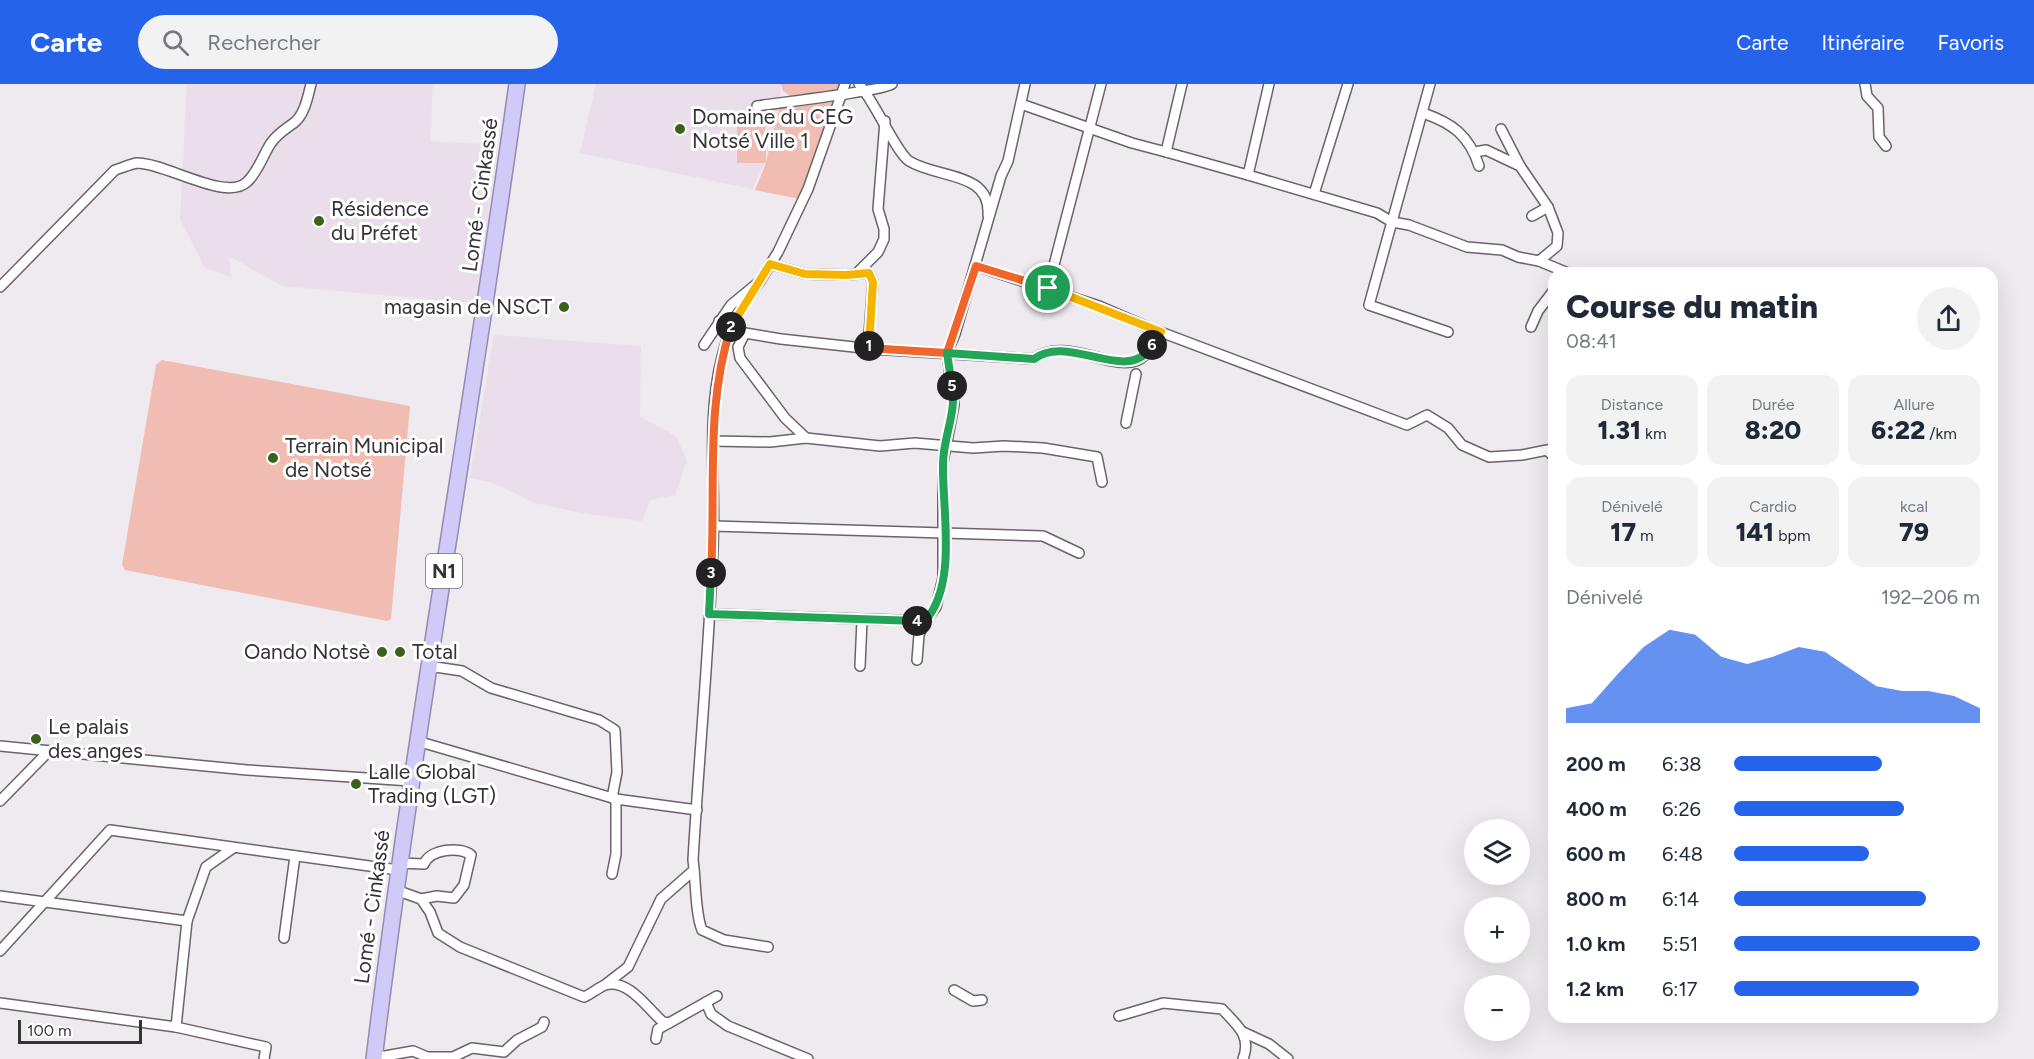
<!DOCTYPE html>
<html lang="fr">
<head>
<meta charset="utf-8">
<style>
	:root { --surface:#fff; --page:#f2f2f3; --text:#1f2937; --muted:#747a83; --accent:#2563eb }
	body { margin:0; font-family:Figtree,sans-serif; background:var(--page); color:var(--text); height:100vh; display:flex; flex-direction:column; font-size:22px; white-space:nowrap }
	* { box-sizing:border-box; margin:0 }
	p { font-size:20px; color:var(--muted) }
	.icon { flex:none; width:33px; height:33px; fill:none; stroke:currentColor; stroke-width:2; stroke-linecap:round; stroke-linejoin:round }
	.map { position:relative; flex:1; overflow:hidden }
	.sheet { position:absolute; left:1548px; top:183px; width:450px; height:756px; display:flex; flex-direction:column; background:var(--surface); border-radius:18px; box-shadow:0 6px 24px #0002 }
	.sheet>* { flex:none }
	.controls { position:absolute; left:1464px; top:735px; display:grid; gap:12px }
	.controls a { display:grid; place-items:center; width:66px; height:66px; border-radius:50%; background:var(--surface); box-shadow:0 6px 24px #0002; font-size:30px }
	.scale { position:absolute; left:18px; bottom:15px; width:124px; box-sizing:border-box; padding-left:6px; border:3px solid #343234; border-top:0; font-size:16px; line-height:21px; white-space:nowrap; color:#343234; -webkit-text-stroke:4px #fff; paint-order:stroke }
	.pin { position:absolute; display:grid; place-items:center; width:51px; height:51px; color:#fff; margin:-26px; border:3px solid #fff; border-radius:50%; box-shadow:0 2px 6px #0007 }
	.km { position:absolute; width:30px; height:30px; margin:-15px; border-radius:50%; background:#222; color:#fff; font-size:16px; line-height:30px; text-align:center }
	.round { display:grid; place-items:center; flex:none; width:63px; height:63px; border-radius:32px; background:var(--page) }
	.overview { display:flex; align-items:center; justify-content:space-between; height:102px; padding:0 18px }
	h1 { font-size:33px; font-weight:800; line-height:45px }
	.stats { display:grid; grid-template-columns:repeat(3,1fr); gap:9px; height:102px; padding:6px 18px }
	.stats div { display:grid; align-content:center; border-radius:15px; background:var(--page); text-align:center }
	.stats b { font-size:26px; font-weight:800 }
	.stats small { font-size:16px; font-weight:400 }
	.stats p { font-size:16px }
	.chart { height:168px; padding:12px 18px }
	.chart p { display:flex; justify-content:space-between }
	.chart svg { width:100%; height:108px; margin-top:6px; fill:var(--accent); opacity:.7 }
	ul { padding:0 18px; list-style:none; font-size:20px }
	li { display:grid; grid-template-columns:96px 72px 1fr; align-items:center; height:45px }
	li i { height:15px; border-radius:8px; background:var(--accent) }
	header { display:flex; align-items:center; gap:36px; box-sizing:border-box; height:84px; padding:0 30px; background:var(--accent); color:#fff }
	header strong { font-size:28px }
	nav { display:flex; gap:33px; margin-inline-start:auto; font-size:21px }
	.search { width:420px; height:54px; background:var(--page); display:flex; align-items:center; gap:15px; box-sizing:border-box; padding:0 21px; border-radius:33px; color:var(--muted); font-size:22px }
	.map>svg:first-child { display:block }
	.built { fill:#e9dee9 }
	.green { fill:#f1bdb2 }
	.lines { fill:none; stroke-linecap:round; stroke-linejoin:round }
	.minor-casing { stroke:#686468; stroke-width:12 }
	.trunk-casing { stroke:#928cb2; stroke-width:18 }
	.minor { stroke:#fff; stroke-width:9 }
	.trunk { stroke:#d0caf8; stroke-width:15 }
	.split-1-casing { stroke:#fff; stroke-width:12 }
	.split-2-casing { stroke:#fff; stroke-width:12 }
	.split-3-casing { stroke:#fff; stroke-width:12 }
	.split-4-casing { stroke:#fff; stroke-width:12 }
	.split-5-casing { stroke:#fff; stroke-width:12 }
	.split-6-casing { stroke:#fff; stroke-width:12 }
	.split-7-casing { stroke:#fff; stroke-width:12 }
	.split-1 { stroke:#f0652b; stroke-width:8 }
	.split-2 { stroke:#f5b400; stroke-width:8 }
	.split-3 { stroke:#f0652b; stroke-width:8 }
	.split-4 { stroke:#22a559; stroke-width:8 }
	.split-5 { stroke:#22a559; stroke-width:8 }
	.split-6 { stroke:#22a559; stroke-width:8 }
	.split-7 { stroke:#f5b400; stroke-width:8 }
	.poi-dot { fill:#3b621d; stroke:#fff; stroke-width:2 }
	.labels { text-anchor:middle; stroke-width:6; stroke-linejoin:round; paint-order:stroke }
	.shield { fill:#fff; stroke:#717071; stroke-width:1.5 }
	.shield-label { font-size:20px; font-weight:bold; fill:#343234 }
	.poi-label { font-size:21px; fill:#343234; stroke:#fff; text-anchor:start }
	.street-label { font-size:21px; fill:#343234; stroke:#fff }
</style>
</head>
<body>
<header>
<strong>Carte</strong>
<div class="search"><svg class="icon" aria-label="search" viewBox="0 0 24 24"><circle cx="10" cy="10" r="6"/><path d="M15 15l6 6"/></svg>Rechercher</div>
<nav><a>Carte</a><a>Itinéraire</a><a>Favoris</a></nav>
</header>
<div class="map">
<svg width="2034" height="975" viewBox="0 0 2034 975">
	<rect width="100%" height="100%" fill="#efeaef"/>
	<!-- built -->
	<g class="built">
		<path d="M 187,0 L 433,0 L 430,57 L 498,61 L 476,219 L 282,202 L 229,172 L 231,193 L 205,184 L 180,135 Z"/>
		<path d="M 596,0 L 781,0 L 780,22 L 765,79 L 752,105 L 580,69 Z"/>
		<path d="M 494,251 L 641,262 L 640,333 L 676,352 L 687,377 L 675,411 L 650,416 L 642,437 L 592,431 L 535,419 L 493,399 L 470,394 Z"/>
	</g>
	<!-- green -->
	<g class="green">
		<path d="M 781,0 L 839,0 L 837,6 L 792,13 L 783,7 Z"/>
		<path d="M 835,17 L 800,115 L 755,106 L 766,79 L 737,79 L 737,31 L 765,31 L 766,78 L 780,22 Z"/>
		<path d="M 162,276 L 410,322 L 391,535 L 387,537 L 125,486 L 122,481 L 156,281 Z"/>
	</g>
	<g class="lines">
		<!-- minor casing -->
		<g class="minor-casing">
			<g id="minor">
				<path d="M 859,0 C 875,18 896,68 909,77 C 938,95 991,87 988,131"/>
				<path d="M 1269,0 L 1248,91 L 1377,129 L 1392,138 L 1409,141 L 1467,163 L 1502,166 L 1518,173 L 1539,177 L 1568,189"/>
				<path d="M 1430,0 L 1369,221 L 1448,248"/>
				<path d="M 1865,0 L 1867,12 L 1878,24 L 1879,53 L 1886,62"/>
				<path d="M 1021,20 L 1132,59 L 1166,68 L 1182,0"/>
				<path d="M 757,22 C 776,19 883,7 892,0"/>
				<path d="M 1423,29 C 1452,39 1469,51 1479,82"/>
				<path d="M 1501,45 L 1520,82"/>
				<path d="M 1166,68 L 1248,91"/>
				<path d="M 1475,68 L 1486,66 L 1520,82 L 1548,123 L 1532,132"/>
				<path d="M 1314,110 L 1348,0"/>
				<path d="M 1539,177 L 1557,162 L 1558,149 L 1548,123"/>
				<path d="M 770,180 L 805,190 L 846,191 L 869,189 L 873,198 L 868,264"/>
				<path d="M 976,182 L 1099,222 L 1150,244 L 1407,341 L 1427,331 L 1448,344 L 1462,361 L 1489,373 L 1522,371 L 1547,366 L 1554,373"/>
				<path d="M 858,188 L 878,168 L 884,155 L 884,145 L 878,125 L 885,37"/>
				<path d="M 760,197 C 743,221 729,243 722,273 C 706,335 716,400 713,463 C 709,568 699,672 693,776 C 696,796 695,829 702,846 L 724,856 L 768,863"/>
				<path d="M 0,203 L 115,86 C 122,84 130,80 137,79 C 166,79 226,118 247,98 C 258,88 263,71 271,59 C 278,49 286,45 295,38 C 305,29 308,12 311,0"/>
				<path d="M 1048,204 L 1101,0"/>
				<path d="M 719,237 L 745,249 L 781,255 L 872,265 L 1034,275 C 1064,251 1112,288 1138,276 C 1149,271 1153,257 1161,248"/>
				<path d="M 1531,243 L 1538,227 L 1554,206"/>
				<path d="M 745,249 L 738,263 L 740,274 L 785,334 L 806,354"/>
				<path d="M 704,261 L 731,221 L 760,197 L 778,168 L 808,105 L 845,0"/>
				<path d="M 1126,339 L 1136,290"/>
				<path d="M 713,357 L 770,358 L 806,354 L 880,362 L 915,359 L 973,364 L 1004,362 L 1043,364 L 1097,373 L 1102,398"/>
				<path d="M 713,442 L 1043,452 L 1079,469"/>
				<path d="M 709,530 L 925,537"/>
				<path d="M 917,576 L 919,551 L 925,537 L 936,523 L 943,494 L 943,378 L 954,321 L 947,269 L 955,250 L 1001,92 L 1008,77 L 1025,0"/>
				<path d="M 429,582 L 462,587 L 491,604 L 599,636 L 615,646 L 617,688 L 612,714"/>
				<path d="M 860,582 L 862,536"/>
				<path d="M 417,657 L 616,715 L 697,726"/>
				<path d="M 0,662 L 247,686 L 411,697"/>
				<path d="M 0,717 L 49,667"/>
				<path d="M 399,779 L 424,780 C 430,765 460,762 471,771 L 464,801 L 454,814 L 437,812 L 421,815"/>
				<path d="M 612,790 L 616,770 L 616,715"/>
				<path d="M 396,806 L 421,815 L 430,828 L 438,849 L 460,863 L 584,913 C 591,910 598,904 605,901 C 628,894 648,925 663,938 L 669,939 L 717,912"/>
				<path d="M 0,812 L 187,837"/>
				<path d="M 284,854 L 295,772"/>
				<path d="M 0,867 L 110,746 L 398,786"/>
				<path d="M 606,900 L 628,883 L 661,815 L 694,786"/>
				<path d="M 954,906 L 973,917 L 982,916"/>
				<path d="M 706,918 L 711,930 L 728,942 L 808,975"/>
				<path d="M 0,919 L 176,943 L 187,837 L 206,783 L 233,764"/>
				<path d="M 1119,932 L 1163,919 L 1222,925 C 1237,941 1252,952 1243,975"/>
				<path d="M 176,943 L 266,963 L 264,975"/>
				<path d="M 1243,948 L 1269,960 L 1288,975"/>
				<path d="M 656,955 L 658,945 L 669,939"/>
				<path d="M 374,974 L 413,967 L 427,973 L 453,973 L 472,964 L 504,968 L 517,956 L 542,943 L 544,938"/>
			</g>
		</g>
		<!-- trunk casing -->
		<g class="trunk-casing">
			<path id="trunk" d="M 374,975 C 414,649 472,326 517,0"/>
		</g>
		<!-- minor -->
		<use href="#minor" class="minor"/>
		<!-- trunk -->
		<use href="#trunk" class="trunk"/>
	</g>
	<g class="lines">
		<!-- split-1 casing -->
		<g class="split-1-casing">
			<path id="split-1" d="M 869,262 L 868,264 L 947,269 L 976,182 L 1048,204"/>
		</g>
		<!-- split-2 casing -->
		<g class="split-2-casing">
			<path id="split-2" d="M 731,243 L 770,180 L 805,190 L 846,191 L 869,189 L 873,198 L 869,262"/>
		</g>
		<!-- split-3 casing -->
		<g class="split-3-casing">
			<path id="split-3" d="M 711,489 C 716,407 705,322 731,243"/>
		</g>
		<!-- split-4 casing -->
		<g class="split-4-casing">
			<path id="split-4" d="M 711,489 L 709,530 L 917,537"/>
		</g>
		<!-- split-5 casing -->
		<g class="split-5-casing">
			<path id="split-5" d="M 917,537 L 925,537 C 958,500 942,426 943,380 C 943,353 957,329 952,302"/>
		</g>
		<!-- split-6 casing -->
		<g class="split-6-casing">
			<path id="split-6" d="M 952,302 L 947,269 L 1034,275 C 1069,248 1129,303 1152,261"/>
		</g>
		<!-- split-7 casing -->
		<g class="split-7-casing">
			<path id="split-7" d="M 1048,204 L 1161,248 L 1152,261"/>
		</g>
		<!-- split-1 -->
		<use href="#split-1" class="split-1"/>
		<!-- split-2 -->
		<use href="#split-2" class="split-2"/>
		<!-- split-3 -->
		<use href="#split-3" class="split-3"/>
		<!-- split-4 -->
		<use href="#split-4" class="split-4"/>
		<!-- split-5 -->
		<use href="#split-5" class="split-5"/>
		<!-- split-6 -->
		<use href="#split-6" class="split-6"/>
		<!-- split-7 -->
		<use href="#split-7" class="split-7"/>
	</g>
	<!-- markers -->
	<g class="poi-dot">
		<circle cx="680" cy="45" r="6"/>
		<circle cx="319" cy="137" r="6"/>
		<circle cx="564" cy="223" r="6"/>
		<circle cx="273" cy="374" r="6"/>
		<circle cx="382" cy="568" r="6"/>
		<circle cx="400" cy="568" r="6"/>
		<circle cx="36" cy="655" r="6"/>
		<circle cx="356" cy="700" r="6"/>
	</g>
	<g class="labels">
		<!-- shield labels -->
		<rect class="shield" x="426" y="470" width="36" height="34" rx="4.5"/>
		<g class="shield-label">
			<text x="444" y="494">N1</text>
		</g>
		<!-- poi labels -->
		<g class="poi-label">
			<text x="692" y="40">Domaine du CEG<tspan x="692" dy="24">Notsé Ville 1</tspan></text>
			<text x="331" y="132">Résidence<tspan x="331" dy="24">du Préfet</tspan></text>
			<text x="552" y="230" text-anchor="end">magasin de NSCT</text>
			<text x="285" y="369">Terrain Municipal<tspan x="285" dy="24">de Notsé</tspan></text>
			<text x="370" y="575" text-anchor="end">Oando Notsè</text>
			<text x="412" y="575">Total</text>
			<text x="48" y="650">Le palais<tspan x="48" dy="24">des anges</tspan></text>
			<text x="368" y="695">Lalle Global<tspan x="368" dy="24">Trading (LGT)</tspan></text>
		</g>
		<!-- street labels -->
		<g class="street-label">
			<text transform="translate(480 111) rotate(-82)" y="7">Lomé - Cinkassé</text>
			<text transform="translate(372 823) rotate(-82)" y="7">Lomé - Cinkassé</text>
		</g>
	</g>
</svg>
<div class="controls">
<a><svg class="icon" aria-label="layers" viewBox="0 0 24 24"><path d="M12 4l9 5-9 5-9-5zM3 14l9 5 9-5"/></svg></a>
<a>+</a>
<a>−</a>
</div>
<div class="scale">100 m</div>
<div class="pin" style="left:1048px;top:204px;background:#1e9e55"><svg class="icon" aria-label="arrive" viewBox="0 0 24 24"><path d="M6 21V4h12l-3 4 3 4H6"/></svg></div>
<b class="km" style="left:869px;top:262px">1</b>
<b class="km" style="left:731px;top:243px">2</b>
<b class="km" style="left:711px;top:489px">3</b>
<b class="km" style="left:917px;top:537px">4</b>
<b class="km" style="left:952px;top:302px">5</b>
<b class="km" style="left:1152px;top:261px">6</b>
<section class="sheet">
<div class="overview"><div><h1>Course du matin</h1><p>08:41</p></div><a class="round"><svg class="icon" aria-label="share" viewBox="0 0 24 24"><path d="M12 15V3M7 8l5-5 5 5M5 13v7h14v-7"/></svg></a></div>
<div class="stats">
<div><p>Distance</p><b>1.31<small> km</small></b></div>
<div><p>Durée</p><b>8:20</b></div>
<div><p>Allure</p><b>6:22<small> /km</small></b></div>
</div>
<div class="stats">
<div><p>Dénivelé</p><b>17<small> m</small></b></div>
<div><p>Cardio</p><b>141<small> bpm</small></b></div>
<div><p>kcal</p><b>79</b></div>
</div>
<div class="chart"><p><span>Dénivelé</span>192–206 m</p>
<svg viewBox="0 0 160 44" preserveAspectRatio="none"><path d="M0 44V38L10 36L20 24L30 13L40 6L50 8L60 17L70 20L80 17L90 13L100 15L110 22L120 29L130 31L140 31L150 33L160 38V44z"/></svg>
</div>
<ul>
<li><b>200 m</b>6:38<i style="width:60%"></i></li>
<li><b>400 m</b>6:26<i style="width:69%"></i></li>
<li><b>600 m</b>6:48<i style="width:55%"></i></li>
<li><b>800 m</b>6:14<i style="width:78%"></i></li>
<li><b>1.0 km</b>5:51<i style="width:100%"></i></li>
<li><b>1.2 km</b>6:17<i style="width:75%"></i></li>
</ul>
</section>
</div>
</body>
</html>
